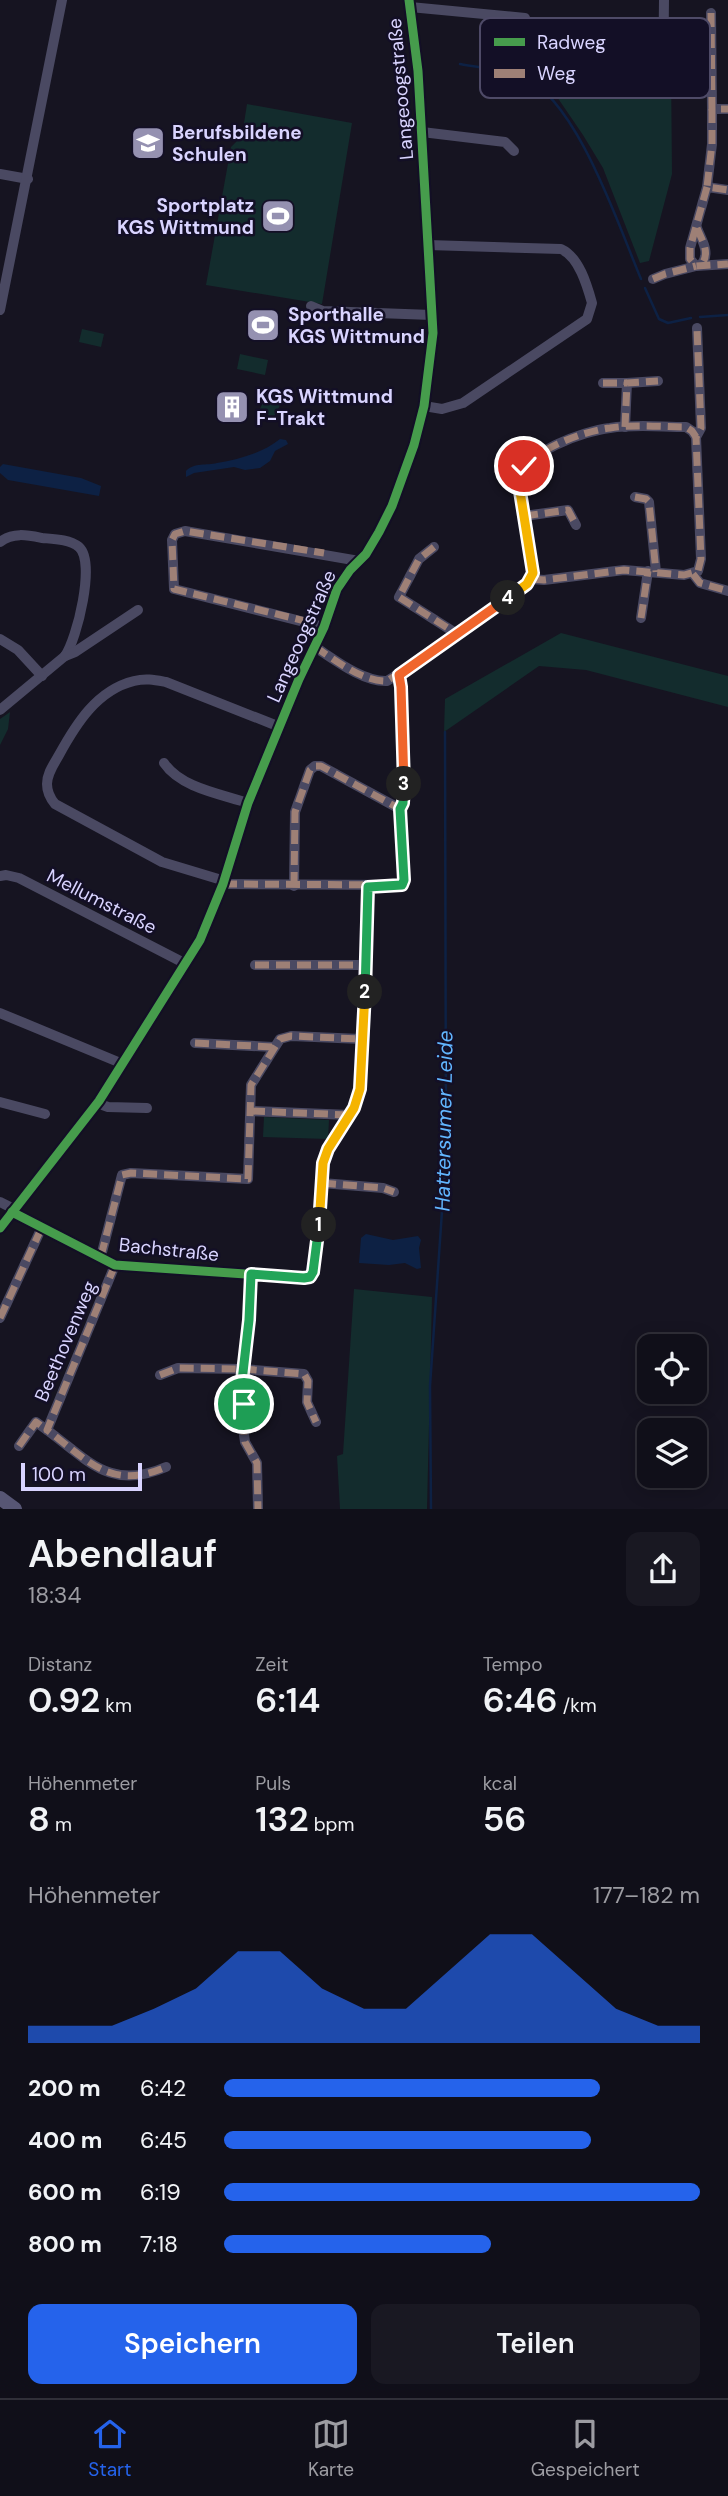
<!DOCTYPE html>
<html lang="de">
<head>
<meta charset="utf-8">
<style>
	:root { --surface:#100f19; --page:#191822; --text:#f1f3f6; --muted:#9c9ca2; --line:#302f38; --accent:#2563eb }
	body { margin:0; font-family:"DM Sans",sans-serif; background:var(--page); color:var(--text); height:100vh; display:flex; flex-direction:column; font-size:26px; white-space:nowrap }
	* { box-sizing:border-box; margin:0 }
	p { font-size:23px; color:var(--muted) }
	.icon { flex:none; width:38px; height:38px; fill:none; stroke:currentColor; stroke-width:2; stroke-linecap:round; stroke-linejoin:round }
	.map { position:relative; height:1509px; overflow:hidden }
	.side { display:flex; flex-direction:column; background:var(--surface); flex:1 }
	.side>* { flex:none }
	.controls { position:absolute; left:637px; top:1334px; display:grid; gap:14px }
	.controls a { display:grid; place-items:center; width:70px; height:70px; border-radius:14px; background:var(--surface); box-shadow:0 4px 18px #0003,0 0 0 2px var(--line); font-size:35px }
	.scale { position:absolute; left:21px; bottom:18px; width:121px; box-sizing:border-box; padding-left:7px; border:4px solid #d9d4ff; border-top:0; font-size:19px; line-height:24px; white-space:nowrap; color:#d9d4ff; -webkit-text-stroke:5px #130f26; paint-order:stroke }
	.pin { position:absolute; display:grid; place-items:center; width:60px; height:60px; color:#fff; margin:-30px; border:4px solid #fff; border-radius:50%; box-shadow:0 2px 7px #0007 }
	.km { position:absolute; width:35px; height:35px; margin:-18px; border-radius:50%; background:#222; color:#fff; font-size:19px; line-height:35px; text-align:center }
	.round { display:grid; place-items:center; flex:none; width:74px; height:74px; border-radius:14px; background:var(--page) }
	.overview { display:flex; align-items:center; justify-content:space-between; height:119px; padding:0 28px }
	h1 { font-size:38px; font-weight:600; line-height:52px }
	.stats { display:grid; grid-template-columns:repeat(3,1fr); gap:10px; height:119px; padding:7px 28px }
	.stats div { display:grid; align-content:center }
	.stats b { font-size:35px; font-weight:600 }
	.stats small { font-size:19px; font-weight:400 }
	.stats p { font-size:19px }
	.chart { height:196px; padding:14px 28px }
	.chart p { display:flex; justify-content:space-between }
	.chart svg { width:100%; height:126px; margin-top:7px; fill:var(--accent); opacity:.7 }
	.primary-button { display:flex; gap:14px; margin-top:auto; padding:14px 28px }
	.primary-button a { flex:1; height:80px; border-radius:14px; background:var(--accent); color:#fff; font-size:28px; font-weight:600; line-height:80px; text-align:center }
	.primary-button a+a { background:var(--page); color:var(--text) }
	ul { padding:0 28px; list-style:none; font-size:23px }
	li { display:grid; grid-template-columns:112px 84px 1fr; align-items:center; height:52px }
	li i { height:18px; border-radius:9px; background:var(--accent) }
	.tab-bar { display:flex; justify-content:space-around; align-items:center; height:98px; border-top:2px solid var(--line); background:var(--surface); font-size:19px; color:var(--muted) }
	.tab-bar a { display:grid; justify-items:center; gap:4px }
	.tab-bar .active { color:var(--accent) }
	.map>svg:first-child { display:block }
	.green { fill:#132c2d }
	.water { fill:#0d2144 }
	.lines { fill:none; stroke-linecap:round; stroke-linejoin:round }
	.stream { stroke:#0d2144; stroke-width:2.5 }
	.street { stroke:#4a4962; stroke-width:10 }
	.secondary { stroke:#575674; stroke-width:14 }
	.quiet { stroke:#9e8076; stroke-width:7; stroke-dasharray:14 7; stroke-linecap:butt }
	.cycleway-casing { stroke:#130f26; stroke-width:13 }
	.cycleway { stroke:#469c4c; stroke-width:9 }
	.split-1-casing { stroke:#fff; stroke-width:14 }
	.split-2-casing { stroke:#fff; stroke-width:14 }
	.split-3-casing { stroke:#fff; stroke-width:14 }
	.split-4-casing { stroke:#fff; stroke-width:14 }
	.split-5-casing { stroke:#fff; stroke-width:14 }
	.split-1 { stroke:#22a559; stroke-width:9 }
	.split-2 { stroke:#f5b400; stroke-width:9 }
	.split-3 { stroke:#22a559; stroke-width:9 }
	.split-4 { stroke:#f0652b; stroke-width:9 }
	.split-5 { stroke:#f5b400; stroke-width:9 }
	.labels { text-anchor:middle; stroke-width:5; stroke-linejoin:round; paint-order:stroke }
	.street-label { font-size:19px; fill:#d9d4ff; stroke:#130f26 }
	.poi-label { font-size:19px; font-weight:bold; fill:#d9d4ff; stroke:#130f26; text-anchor:start }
	.water-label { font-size:21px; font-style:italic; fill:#62b6ff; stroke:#130f26 }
	.key { fill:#130f26; stroke:#4e4a67; stroke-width:2 }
	.key-label { font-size:19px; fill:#d9d4ff }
</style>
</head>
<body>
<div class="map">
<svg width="728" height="1509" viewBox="0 0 728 1509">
	<rect width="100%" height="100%" fill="#161421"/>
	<!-- green -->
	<g class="green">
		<path d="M 561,64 L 671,66 L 672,174 L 649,261 L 640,263 L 603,168 L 583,135 L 553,91 Z"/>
		<path d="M 247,104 L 352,123 L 322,304 L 206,285 L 231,147 L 242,136 Z"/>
		<path d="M 82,329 L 104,334 L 101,347 L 79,342 Z"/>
		<path d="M 240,354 L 268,360 L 265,375 L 237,369 Z"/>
		<path d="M 270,387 L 285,394 L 274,418 L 259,411 Z"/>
		<path d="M 561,633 L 728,676 L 728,707 L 586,670 L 539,666 L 444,732 L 445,699 Z"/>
		<path d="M 10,712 L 8,729 L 0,745 L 0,719 Z"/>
		<path d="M 264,1117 L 329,1120 L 328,1139 L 263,1137 Z"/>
		<path d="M 354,1289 L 432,1297 L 427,1509 L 340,1509 L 337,1456 L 343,1454 Z"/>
	</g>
	<!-- water -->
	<g class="water">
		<path d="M 280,439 L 286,440 L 288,444 L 275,451 L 270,461 L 260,468 L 245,470 L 234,467 L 194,473 L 186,477 L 186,471 C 194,462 207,466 217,463 C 239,459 263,453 280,439 Z"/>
		<path d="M 3,464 L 81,478 L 101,486 L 99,496 L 8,480 L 0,473 L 0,467 Z"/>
		<path d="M 366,1234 L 393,1240 L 418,1236 L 421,1240 L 419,1248 L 421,1268 L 417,1269 L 405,1263 L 389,1265 L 359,1263 L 361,1238 Z"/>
	</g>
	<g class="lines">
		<!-- stream -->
		<g class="stream">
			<path d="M 460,64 C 480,68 505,69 523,77 C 577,99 619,227 641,279"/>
			<path d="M 645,288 L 659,319 L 668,323 L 691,318"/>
			<path d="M 700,317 L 728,315"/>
			<path d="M 431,1509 L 430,1386 L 446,1153 L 445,732"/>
		</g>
		<!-- street -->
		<g class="street">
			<path d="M 410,7 L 525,18"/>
			<path d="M 711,13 L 712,109 L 728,109"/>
			<path d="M 663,85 L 664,0"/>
			<path d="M 712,109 L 712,144 L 707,187 L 728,190"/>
			<path d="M 422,132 L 505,142 L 514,151"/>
			<path d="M 0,174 L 28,179"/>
			<path d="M 707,187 L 690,248 L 690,259 L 696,266 L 728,264"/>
			<path d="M 697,228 C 702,241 711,253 701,265"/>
			<path d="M 653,279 L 665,274 L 696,266"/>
			<path d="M 311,306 L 323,311 L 432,315"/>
			<path d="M 0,310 L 62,0"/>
			<path d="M 603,383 L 627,383"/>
			<path d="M 424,406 L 442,409 L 463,403 L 587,319 L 592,303 C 587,285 579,257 561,249 L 428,245"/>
			<path d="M 625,427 L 627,383 L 658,381"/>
			<path d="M 635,497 L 646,499 L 649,502 L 656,572"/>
			<path d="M 524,516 L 568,510 L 576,525"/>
			<path d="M 0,542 C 13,532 27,535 42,538 C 53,539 69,539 79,547 C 96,562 77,639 65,656 L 0,710"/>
			<path d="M 434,547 L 419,559 L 399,597 L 457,634"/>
			<path d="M 693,574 L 700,583 L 728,591"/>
			<path d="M 532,579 L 544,580 L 624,570 L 684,575 L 698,571 L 701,559 L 696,437"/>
			<path d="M 641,618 L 648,571"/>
			<path d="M 324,627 L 174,589 L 172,540 L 175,534 L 185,531 L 359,561"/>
			<path d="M 0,639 L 18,650 L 42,676"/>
			<path d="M 315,647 C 335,660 363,682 387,681 L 429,655 L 527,584 L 533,573 C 531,545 518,509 519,483 C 521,452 584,431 610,428 C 635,424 661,427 686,427 L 692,431 L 696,437 L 701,428 L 697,328"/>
			<path d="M 65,656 L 75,652 L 138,610"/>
			<path d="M 164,763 C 181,788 221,794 248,803"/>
			<path d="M 0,876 L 6,875 L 19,878 L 186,964"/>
			<path d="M 225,881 L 162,862 L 55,804 C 50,798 47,792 47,784 C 47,773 54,764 59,755 C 76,724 97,690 134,681 C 146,678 155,680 166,682 L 280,727"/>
			<path d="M 223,884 L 402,885 L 404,880 L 400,809 C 408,793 403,696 399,675"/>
			<path d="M 294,886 L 295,812 L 310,770 L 315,766 L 321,766 L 400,809"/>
			<path d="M 255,965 L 366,965"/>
			<path d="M 0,1013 L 123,1064"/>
			<path d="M 195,1043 L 273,1047"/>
			<path d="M 0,1102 L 45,1114"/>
			<path d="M 97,1103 L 108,1107 L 147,1108"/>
			<path d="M 251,1111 L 350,1115"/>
			<path d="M 322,1183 L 383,1188 L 394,1192"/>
			<path d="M 0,1202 L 14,1209"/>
			<path d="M 12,1212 L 115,1265 L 304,1278 L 310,1277 L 318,1239 L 323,1163 L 328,1149 L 354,1108 L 360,1089 L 368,887"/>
			<path d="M 0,1228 L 99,1101 L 200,940 L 223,884 L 248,803 L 299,679 L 324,627 L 337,589 L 350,570 L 366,554 L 379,532 L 392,506 L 414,445 L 424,406 L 433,333 L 418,71 L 409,0"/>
			<path d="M 101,1256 L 122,1175 L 131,1173 L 248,1179 L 251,1085 L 280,1039 L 291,1036 L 361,1039"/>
			<path d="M 115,1265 L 47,1430 C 89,1461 110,1491 166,1467"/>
			<path d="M 251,1274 L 249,1320 L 242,1381 L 244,1435 L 245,1442 L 257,1463 L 258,1509"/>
			<path d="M 0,1318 L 42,1227"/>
			<path d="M 160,1375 L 178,1368 L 243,1369 L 304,1374 L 308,1381 L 307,1402 L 316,1422"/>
			<path d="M 19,1446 L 36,1422 L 47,1430"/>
		</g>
		<!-- secondary -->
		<path class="secondary" d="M 0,1498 L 15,1509"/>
		<!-- quiet -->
		<g class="quiet">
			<path d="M 711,13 L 712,109 L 728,109"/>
			<path d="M 712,109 L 712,144 L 707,187 L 728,190"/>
			<path d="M 707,187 L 690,248 L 690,259 L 696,266 L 728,264"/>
			<path d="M 697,228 C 702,241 711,253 701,265"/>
			<path d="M 653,279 L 665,274 L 696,266"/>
			<path d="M 603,383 L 627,383"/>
			<path d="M 625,427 L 627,383 L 658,381"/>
			<path d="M 635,497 L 646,499 L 649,502 L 656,572"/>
			<path d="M 524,516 L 568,510 L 576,525"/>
			<path d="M 434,547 L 419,559 L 399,597 L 457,634"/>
			<path d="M 693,574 L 700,583 L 728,591"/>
			<path d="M 532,579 L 544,580 L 624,570 L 684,575 L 698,571 L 701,559 L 696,437"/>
			<path d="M 641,618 L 648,571"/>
			<path d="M 309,622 L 174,589 L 172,540 L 175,534 L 185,531 L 324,553"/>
			<path d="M 315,647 C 335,660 363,682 387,681 L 429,655 L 527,584 L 533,573 C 531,545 518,509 519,483 C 521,452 584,431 610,428 C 635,424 661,427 686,427 L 692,431 L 696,437 L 701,428 L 697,328"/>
			<path d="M 223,884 L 402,885 L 404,880 L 400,809 C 408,793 403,696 399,675"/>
			<path d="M 294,886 L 295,812 L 310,770 L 315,766 L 321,766 L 400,809"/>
			<path d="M 255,965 L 366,965"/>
			<path d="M 195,1043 L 273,1047"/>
			<path d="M 251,1111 L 350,1115"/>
			<path d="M 322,1183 L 383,1188 L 394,1192"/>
			<path d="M 101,1256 L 122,1175 L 131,1173 L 248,1179 L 251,1085 L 280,1039 L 291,1036 L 361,1039"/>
			<path d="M 115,1265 L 47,1430 C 89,1461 110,1491 166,1467"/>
			<path d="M 251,1274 L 249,1320 L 242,1381 L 244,1435 L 245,1442 L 257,1463 L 258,1509"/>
			<path d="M 0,1318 L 42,1227"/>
			<path d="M 160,1375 L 178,1368 L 243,1369 L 304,1374 L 308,1381 L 307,1402 L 316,1422"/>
			<path d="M 19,1446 L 36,1422 L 47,1430"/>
		</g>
		<!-- cycleway casing -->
		<g class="cycleway-casing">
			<g id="cycleway">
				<path d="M 12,1212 L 115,1265 L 304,1278 L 310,1277 L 318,1239 L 323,1163 L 328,1149 L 354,1108 L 360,1089 L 368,887"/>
				<path d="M 0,1228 L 99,1101 L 200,940 L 223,884 L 248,803 L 299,679 L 324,627 L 337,589 L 350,570 L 366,554 L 379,532 L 392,506 L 414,445 L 424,406 L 433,333 L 418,71 L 409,0"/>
			</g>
		</g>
		<!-- cycleway -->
		<use href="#cycleway" class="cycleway"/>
	</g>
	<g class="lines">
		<!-- split-1 casing -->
		<g class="split-1-casing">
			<path id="split-1" d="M 244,1404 L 242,1381 L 249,1320 L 251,1274 L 304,1278 L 310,1277 L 313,1272 L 319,1225"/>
		</g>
		<!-- split-2 casing -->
		<g class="split-2-casing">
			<path id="split-2" d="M 319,1225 L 323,1163 L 328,1149 L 354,1108 L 360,1089 L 365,992"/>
		</g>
		<!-- split-3 casing -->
		<g class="split-3-casing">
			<path id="split-3" d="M 365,992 L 368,887 L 402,885 L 404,880 L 400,809 L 403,803 L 404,784"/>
		</g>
		<!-- split-4 casing -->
		<g class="split-4-casing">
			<path id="split-4" d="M 404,784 L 401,687 L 399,675 L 508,598"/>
		</g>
		<!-- split-5 casing -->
		<g class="split-5-casing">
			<path id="split-5" d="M 508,598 L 527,584 L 533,573 L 519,485 L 524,466"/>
		</g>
		<!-- split-1 -->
		<use href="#split-1" class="split-1"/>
		<!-- split-2 -->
		<use href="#split-2" class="split-2"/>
		<!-- split-3 -->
		<use href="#split-3" class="split-3"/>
		<!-- split-4 -->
		<use href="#split-4" class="split-4"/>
		<!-- split-5 -->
		<use href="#split-5" class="split-5"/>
	</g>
	<!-- icons -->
	<defs>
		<g id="school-square" transform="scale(1.75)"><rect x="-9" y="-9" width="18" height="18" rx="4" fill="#9591b1" stroke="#130f26"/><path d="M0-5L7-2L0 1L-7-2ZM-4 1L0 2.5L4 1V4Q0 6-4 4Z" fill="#fff"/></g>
		<g id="stadium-square" transform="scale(1.75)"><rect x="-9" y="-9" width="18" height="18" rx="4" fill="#9591b1" stroke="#130f26"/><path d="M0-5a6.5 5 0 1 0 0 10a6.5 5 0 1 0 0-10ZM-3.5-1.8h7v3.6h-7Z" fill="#fff"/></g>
		<g id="building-square" transform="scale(1.75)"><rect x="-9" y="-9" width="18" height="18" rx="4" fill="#9591b1" stroke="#130f26"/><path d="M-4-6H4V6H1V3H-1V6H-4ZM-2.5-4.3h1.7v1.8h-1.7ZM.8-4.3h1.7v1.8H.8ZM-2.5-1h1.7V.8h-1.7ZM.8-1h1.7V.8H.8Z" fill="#fff"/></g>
	</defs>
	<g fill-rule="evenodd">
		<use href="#school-square" x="148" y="143"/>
		<use href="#stadium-square" x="278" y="216"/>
		<use href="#stadium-square" x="263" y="325"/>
		<use href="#building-square" x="232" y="407"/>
	</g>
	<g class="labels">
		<!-- street labels -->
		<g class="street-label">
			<text transform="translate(400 89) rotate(-95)" y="7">Langeoogstraße</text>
			<text transform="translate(301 636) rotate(-66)" y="7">Langeoogstraße</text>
			<text transform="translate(102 901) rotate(27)" y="7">Mellumstraße</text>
			<text transform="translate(169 1249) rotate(6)" y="7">Bachstraße</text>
			<text transform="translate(65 1341) rotate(-67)" y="7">Beethovenweg</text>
		</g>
		<!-- poi labels -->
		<g class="poi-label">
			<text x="172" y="139">Berufsbildene<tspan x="172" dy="22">Schulen</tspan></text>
			<text x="254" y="212" text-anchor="end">Sportplatz<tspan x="254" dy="22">KGS Wittmund</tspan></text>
			<text x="288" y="321">Sporthalle<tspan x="288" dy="22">KGS Wittmund</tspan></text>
			<text x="256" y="403">KGS Wittmund<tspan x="256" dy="22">F-Trakt</tspan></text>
		</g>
		<!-- water labels -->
		<g class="water-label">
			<text transform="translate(444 1121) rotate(-89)" y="7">Hattersumer Leide</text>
		</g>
	</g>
	<!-- legend -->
	<rect x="480" y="18" width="230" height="80" rx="10" class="key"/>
	<rect x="494" y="38" width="31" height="8" fill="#469c4c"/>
	<rect x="494" y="69" width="31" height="9" fill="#9e8076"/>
	<g class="key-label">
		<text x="537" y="49">Radweg</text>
		<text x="537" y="80">Weg</text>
	</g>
</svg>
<div class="controls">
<a><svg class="icon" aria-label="locate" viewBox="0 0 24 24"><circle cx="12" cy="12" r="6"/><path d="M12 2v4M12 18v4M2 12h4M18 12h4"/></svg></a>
<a><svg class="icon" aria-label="layers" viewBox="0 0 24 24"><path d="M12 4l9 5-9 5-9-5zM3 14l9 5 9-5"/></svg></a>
</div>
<div class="scale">100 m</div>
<div class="pin" style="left:244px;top:1404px;background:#1e9e55"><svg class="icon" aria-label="arrive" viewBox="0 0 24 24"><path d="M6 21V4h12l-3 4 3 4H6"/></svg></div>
<div class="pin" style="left:524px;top:466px;background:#d93025"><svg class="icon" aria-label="check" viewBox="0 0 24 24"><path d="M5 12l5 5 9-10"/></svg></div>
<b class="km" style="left:319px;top:1225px">1</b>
<b class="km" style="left:365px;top:992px">2</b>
<b class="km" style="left:404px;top:784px">3</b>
<b class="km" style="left:508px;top:598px">4</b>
</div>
<section class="side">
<div class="overview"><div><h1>Abendlauf</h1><p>18:34</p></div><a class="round"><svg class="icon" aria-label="share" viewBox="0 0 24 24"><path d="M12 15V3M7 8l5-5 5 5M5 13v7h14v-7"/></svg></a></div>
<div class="stats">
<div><p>Distanz</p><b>0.92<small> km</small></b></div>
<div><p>Zeit</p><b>6:14</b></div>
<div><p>Tempo</p><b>6:46<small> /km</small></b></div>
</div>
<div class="stats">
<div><p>Höhenmeter</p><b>8<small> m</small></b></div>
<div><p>Puls</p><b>132<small> bpm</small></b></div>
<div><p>kcal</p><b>56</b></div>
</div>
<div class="chart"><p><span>Höhenmeter</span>177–182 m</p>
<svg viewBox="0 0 160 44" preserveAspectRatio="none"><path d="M0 44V38L10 38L20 38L30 32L40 25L50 12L60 12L70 25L80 32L90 32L100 19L110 6L120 6L130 19L140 32L150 38L160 38V44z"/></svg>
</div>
<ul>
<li><b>200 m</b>6:42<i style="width:79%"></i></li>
<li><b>400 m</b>6:45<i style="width:77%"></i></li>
<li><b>600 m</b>6:19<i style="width:100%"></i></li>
<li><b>800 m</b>7:18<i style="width:56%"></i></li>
</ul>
<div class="primary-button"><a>Speichern</a><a>Teilen</a></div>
</section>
<nav class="tab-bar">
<a class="active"><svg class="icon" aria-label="home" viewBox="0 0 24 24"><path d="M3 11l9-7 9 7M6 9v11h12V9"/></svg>Start</a>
<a><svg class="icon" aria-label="map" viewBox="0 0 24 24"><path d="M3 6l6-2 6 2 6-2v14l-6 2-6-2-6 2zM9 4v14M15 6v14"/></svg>Karte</a>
<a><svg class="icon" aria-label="saved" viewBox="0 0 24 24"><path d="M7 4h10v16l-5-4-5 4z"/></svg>Gespeichert</a>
</nav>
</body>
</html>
